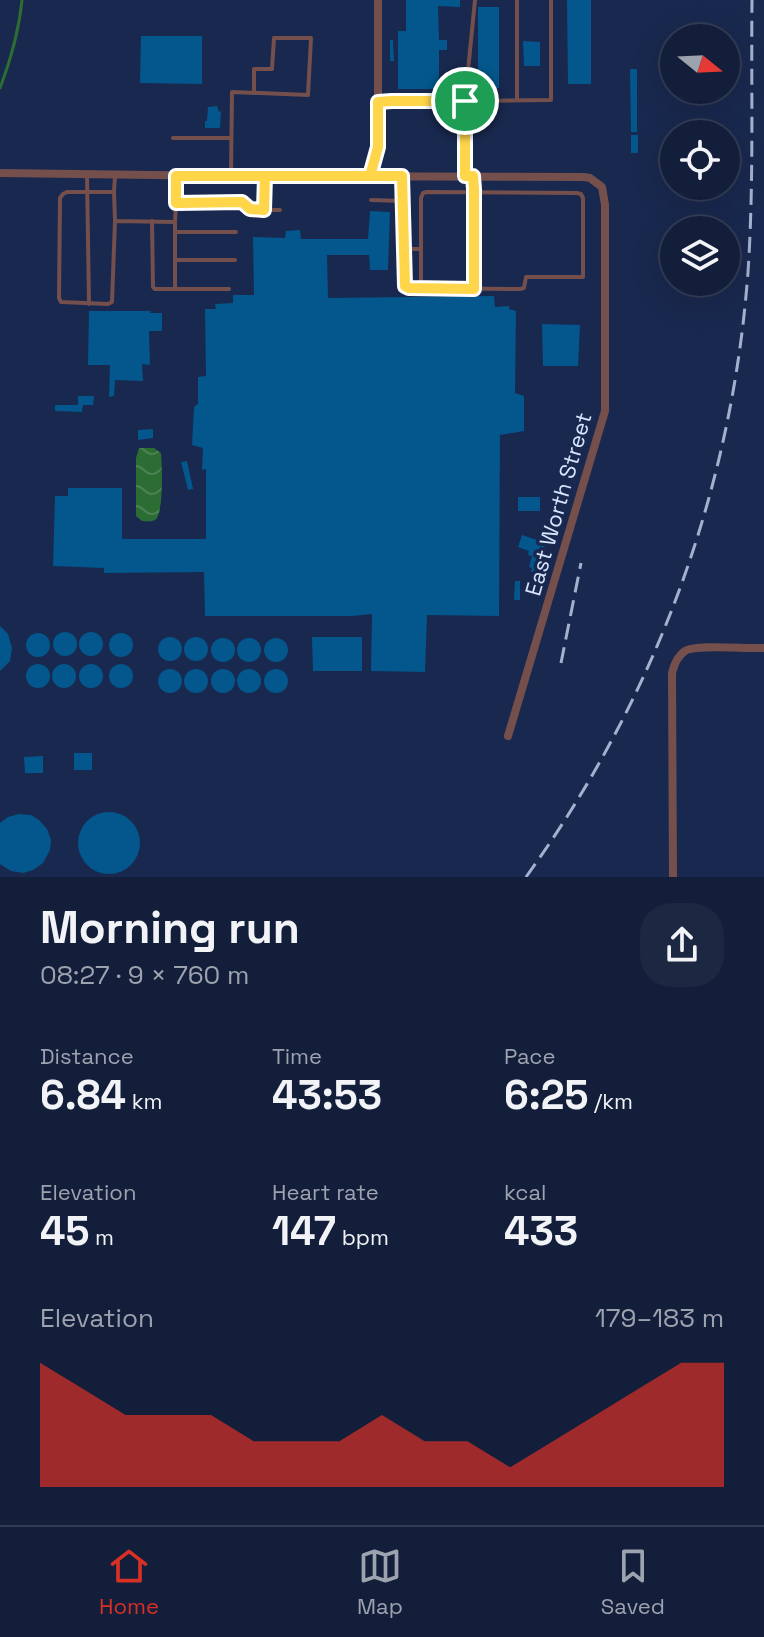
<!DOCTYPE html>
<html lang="en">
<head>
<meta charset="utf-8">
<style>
	:root { --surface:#131e3a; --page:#1c2742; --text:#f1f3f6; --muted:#9da2af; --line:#323c54; --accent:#d93025 }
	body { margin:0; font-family:"Space Grotesk",sans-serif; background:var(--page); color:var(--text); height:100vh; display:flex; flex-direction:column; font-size:30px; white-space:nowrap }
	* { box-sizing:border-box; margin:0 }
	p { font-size:26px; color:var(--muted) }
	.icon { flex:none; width:44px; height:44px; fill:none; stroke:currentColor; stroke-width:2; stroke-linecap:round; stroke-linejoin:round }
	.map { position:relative; height:877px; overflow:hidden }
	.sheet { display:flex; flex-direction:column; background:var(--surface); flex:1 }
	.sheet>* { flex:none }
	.needle { width:52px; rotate:108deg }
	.controls { position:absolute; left:660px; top:24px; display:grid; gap:16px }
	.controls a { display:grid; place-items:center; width:80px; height:80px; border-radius:50%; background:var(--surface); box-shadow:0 8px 32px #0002,0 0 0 2px var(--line); font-size:40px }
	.pin { position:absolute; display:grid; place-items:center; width:68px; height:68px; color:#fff; margin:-34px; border:4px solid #fff; border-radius:50%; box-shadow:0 2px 8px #0007 }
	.round { display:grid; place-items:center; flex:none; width:84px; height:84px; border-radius:32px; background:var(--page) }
	.head { display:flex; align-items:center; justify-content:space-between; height:136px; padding:0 40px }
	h1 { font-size:44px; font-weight:600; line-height:60px }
	.stats { display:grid; grid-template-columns:repeat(3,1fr); gap:12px; height:136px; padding:8px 40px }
	.stats div { display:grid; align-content:center }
	.stats b { font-size:40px; font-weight:600 }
	.stats small { font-size:22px; font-weight:400 }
	.stats p { font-size:22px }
	.chart { height:224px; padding:16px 40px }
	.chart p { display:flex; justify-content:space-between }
	.chart svg { width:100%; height:144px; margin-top:8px; fill:var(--accent); opacity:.7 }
	.menu { display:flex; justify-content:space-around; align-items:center; height:112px; border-top:2px solid var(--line); background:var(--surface); font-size:22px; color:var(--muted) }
	.menu a { display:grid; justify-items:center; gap:4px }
	.menu .current { color:var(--accent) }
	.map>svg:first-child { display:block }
	.water { fill:url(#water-waves) }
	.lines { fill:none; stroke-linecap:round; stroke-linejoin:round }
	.stream { stroke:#2c6d33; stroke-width:3 }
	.building { fill:#03578c }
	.lane { stroke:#744f4c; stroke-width:4 }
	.street { stroke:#744f4c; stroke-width:8 }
	.rail { stroke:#a4b1ce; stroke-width:3; stroke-dasharray:16 8; stroke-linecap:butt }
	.route-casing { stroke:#fff; stroke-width:16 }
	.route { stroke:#ffd54a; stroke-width:10 }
	.labels { text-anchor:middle; stroke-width:7; stroke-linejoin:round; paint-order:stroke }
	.street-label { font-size:22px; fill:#d9e5fe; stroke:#19284e }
</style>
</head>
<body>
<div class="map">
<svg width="764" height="877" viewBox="0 0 764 877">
	<defs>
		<pattern id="water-waves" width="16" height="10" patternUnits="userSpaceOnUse" patternTransform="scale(2)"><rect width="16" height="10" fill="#2c6d33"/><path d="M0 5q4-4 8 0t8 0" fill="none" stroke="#4a8252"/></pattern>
	</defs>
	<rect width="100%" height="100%" fill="#19284e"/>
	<!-- water -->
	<path class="water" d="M 139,448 L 154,448 L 161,453 C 162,464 164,515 155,520 C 152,522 145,521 142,521 L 136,516 L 136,458 Z"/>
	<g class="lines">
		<!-- stream -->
		<path class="stream" d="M 0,88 C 11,59 19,30 22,0"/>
	</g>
	<!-- building -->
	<g class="building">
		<path d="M 406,0 L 460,0 L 460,7 L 438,6 L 439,40 L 447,40 L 447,50 L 439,50 L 439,89 L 398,89 L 398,31 L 406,31 Z"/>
		<path d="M 567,0 L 591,0 L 591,84 L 568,84 Z"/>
		<rect x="478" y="7" width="21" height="81"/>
		<path d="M 141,36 L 202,36 L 202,84 L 140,83 Z"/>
		<path d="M 390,40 L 393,40 L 394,61 L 390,61 Z"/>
		<path d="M 523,41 L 540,42 L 540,66 L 524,66 Z"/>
		<path d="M 630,69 L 637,69 L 637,132 L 631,132 Z"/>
		<path d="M 217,106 L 219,112 L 221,111 L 220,128 L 205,128 L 205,121 L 207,121 L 208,107 Z"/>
		<rect x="631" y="135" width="7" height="18"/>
		<path d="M 370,211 L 390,212 L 388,270 L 370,270 L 369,255 L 327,255 L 328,298 L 494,296 L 495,307 L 509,306 L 509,309 L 516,311 L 515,393 L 524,396 L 524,431 L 500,435 L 499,616 L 427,615 L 425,672 L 371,671 L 372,614 L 352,616 L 205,616 L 204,572 L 104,573 L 104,568 L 53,566 L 55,496 L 68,496 L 68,488 L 122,488 L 122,539 L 206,539 L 206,469 L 202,470 L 203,448 L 192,445 L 194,407 L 198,404 L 198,377 L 206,376 L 205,309 L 216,309 L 215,304 L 233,303 L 233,295 L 254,295 L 253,237 L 285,238 L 286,231 L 300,230 L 301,239 L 368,239 Z"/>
		<path d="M 89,311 L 151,311 L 150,313 L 162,313 L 162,331 L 149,331 L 150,365 L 142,364 L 143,381 L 115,380 L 114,396 L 109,397 L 110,365 L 88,365 Z"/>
		<path d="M 542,324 L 580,325 L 578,366 L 543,366 Z"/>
		<path d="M 78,396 L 94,396 L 93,405 L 83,405 L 82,412 L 55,411 L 55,405 L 78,405 Z"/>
		<path d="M 153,429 L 153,438 L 138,440 L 138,430 Z"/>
		<path d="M 187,461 L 193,489 L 188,490 L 181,462 Z"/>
		<rect x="518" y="497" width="22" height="14"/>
		<path d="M 522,535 L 546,543 L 542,555 L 539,554 L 539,556 L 541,557 L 536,573 L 531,572 L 532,568 L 529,567 L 532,556 L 528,555 L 529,551 L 518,547 Z"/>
		<path d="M 515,581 L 520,581 L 520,600 L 514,600 Z"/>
		<path d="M 0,626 L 8,634 L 12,648 L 10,661 L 0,671 Z"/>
		<circle cx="91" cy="644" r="12"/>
		<circle cx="65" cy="644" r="12"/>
		<circle cx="38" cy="645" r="12"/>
		<circle cx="121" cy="645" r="12"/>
		<path d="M 312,637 L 362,637 L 362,671 L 313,671 Z"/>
		<circle cx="170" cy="649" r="12"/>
		<circle cx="196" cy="649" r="12"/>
		<circle cx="223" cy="650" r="12"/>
		<circle cx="276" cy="650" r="12"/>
		<circle cx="249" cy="650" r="12"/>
		<circle cx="121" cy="676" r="12"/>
		<circle cx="64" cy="676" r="12"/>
		<circle cx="91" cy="676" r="12"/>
		<circle cx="38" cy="676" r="12"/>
		<circle cx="223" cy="681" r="12"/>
		<circle cx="249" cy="681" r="12"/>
		<circle cx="196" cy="681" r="12"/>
		<circle cx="276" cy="681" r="12"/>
		<circle cx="170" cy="681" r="12"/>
		<rect x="74" y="753" width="18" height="17"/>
		<path d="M 43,756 L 43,773 L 25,773 L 24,757 Z"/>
		<circle cx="109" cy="843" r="31"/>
		<path d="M 19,814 L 31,815 L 39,820 L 47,829 L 51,840 L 50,850 L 43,863 L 33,870 L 23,873 L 11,871 L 0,864 L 0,823 L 8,817 Z"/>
	</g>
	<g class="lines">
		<!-- lane -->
		<g class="lane">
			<path d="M 475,0 L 465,101 L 551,100 L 551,0"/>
			<path d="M 517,100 L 517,0"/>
			<path d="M 380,102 L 465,101 L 465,176"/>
			<path d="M 173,138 L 230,138"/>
			<path d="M 231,174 L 232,92 L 308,95 L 311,38 L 274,38 L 272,69 L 254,69 L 254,93"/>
			<path d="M 87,175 L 89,304"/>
			<path d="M 176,176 L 176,203"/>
			<path d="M 473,178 L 474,289"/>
			<path d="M 402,179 L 404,282 L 405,286 L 421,288 L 520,289 L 524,288 L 526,277 L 583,277 L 583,198 L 581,194 L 577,193 L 427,192 L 423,193 L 421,198 L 421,288"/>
			<path d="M 114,192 L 115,175"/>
			<path d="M 371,200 L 402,201"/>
			<path d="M 264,210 L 280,210"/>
			<path d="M 115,221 L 112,302 L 108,304 L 61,302 L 59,298 L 60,198 L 63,194 L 67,192 L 114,192 L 115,221 L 175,222 L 176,203 L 242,202 L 250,209 L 264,210 L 265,176"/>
			<path d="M 152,221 L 153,287 L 155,289 L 229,289"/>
			<path d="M 175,222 L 175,289"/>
			<path d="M 175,232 L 236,232"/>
			<path d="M 404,249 L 421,249"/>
			<path d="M 175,260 L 235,260"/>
		</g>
		<!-- street -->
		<g class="street">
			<path d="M 0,173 L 231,176 L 584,177 L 590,178 L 602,187 L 605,205 L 605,411 L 508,736"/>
			<path d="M 370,176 L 378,147 L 378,0"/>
			<path d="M 673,877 L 672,673 C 674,665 677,656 685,651 C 695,644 748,649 764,648"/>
		</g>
		<!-- rail -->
		<g class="rail">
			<path d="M 561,663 L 581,563"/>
			<path d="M 526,877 C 655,699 732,491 748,272 C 754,182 751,90 752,0"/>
		</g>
	</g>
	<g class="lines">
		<!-- route casing -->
		<g class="route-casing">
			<path id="route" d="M 465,101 L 392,101 L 378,102 L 378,147 L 370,176 L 176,176 L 176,203 L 242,202 L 250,209 L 264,210 L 265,176 L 402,176 L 405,286 L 409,288 L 474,289 L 474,189 L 473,176 L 465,176 L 465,101"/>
		</g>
		<!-- route -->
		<use href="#route" class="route"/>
	</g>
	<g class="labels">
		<!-- street labels -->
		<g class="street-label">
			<text transform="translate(558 504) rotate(-74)" y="8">East Worth Street</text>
		</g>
	</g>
</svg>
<div class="controls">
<a><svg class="needle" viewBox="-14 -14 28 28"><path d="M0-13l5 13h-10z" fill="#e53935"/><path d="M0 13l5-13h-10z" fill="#9da2af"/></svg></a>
<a><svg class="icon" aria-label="locate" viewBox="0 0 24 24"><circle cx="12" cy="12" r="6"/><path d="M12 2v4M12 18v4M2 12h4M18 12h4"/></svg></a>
<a><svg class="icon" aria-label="layers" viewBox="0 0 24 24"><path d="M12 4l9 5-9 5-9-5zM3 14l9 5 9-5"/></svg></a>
</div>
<div class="pin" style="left:465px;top:101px;background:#1e9e55"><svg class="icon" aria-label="arrive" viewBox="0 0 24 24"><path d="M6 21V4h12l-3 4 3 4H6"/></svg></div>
</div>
<section class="sheet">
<div class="head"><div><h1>Morning run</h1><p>08:27 · 9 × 760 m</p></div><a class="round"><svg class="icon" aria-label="share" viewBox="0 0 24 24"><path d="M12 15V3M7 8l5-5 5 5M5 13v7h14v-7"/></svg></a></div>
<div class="stats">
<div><p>Distance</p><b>6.84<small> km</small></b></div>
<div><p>Time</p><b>43:53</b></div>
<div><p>Pace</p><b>6:25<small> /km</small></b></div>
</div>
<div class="stats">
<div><p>Elevation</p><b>45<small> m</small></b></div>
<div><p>Heart rate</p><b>147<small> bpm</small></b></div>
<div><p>kcal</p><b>433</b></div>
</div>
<div class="chart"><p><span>Elevation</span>179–183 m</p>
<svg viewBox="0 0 160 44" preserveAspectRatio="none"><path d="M0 44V6L10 14L20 22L30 22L40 22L50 30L60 30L70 30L80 22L90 30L100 30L110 38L120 30L130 22L140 14L150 6L160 6V44z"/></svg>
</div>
</section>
<nav class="menu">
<a class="current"><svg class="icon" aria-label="home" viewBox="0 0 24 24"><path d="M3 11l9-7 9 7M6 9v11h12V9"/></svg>Home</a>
<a><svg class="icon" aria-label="map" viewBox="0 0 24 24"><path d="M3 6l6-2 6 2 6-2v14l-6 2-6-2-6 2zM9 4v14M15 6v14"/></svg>Map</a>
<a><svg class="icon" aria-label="saved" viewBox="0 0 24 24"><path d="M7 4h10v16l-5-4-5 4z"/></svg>Saved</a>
</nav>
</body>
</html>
